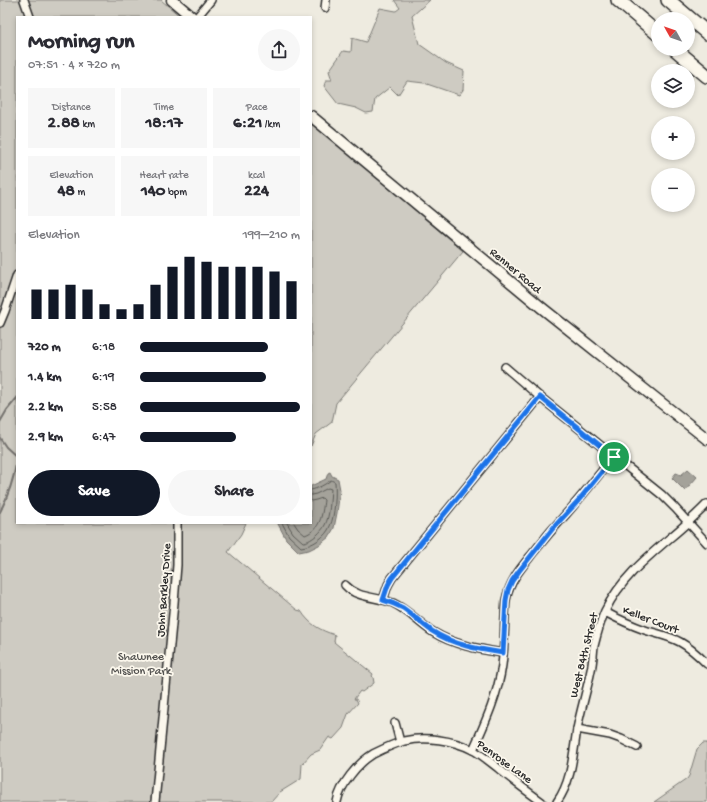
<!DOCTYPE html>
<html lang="en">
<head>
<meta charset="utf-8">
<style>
	:root { --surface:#fff; --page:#f7f7f7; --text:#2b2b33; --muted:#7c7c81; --accent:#111827 }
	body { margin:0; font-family:"Gochi Hand",sans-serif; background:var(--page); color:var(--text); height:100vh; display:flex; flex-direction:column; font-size:15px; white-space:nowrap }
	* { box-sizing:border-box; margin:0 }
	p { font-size:13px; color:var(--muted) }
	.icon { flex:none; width:22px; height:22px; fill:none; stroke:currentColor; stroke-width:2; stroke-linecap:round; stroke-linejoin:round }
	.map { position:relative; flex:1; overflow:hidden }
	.details { position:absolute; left:16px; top:16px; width:296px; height:508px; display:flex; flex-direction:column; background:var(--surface); border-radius:0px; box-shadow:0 2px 6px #0003 }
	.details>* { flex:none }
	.needle { width:26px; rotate:310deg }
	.controls { position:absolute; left:651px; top:12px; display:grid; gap:8px }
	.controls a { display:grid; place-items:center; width:44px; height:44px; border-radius:50%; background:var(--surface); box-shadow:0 2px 6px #0003; font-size:20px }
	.pin { position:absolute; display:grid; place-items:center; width:34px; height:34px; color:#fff; margin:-17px; border:2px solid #fff; border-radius:50%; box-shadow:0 1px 4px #0007 }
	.round { display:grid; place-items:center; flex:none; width:42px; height:42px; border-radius:21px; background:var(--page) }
	.headline { display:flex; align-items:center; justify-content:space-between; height:68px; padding:0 12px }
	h1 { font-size:22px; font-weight:700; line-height:30px }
	.figures { display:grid; grid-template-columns:repeat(3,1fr); gap:6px; height:68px; padding:4px 12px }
	.figures div { display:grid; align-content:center; border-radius:0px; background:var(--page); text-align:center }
	.figures b { font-size:17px; font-weight:700 }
	.figures small { font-size:11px; font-weight:400 }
	.figures p { font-size:11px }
	.chart { height:112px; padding:8px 12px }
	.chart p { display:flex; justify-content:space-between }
	.chart svg { width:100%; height:72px; margin-top:4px; stroke:var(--accent); stroke-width:6 }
	.button { display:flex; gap:8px; margin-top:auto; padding:8px 12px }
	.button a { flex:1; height:46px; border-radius:24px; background:var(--accent); color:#fff; font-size:16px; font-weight:700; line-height:46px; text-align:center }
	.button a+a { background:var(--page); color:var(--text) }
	ul { padding:0 12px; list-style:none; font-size:13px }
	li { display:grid; grid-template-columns:64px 48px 1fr; align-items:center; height:30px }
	li i { height:10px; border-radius:5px; background:var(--accent) }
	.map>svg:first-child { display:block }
	.green { fill:#cecbc2; stroke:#7c7b76 }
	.water { fill:#a4a29a; stroke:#74726e }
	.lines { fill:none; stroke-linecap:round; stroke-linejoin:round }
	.shore { stroke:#5b5b57; stroke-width:1 }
	.stream { stroke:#74726e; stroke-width:2 }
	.minor-casing { stroke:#2b2b2b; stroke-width:10 }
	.secondary-casing { stroke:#2b2b2b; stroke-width:13 }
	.motorway-casing { stroke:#2b2b2b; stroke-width:16 }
	.minor { stroke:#fbf7ec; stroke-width:7 }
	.secondary { stroke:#fbf7ec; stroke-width:10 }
	.motorway { stroke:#fbf7ec; stroke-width:13 }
	.route-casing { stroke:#fff; stroke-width:8 }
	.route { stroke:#1a73e8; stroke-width:5 }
	.labels { text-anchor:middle; stroke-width:3.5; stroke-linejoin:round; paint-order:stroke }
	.street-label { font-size:12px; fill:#2b2b2b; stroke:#fbf7ec }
	.park-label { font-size:12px; fill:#545351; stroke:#fbf7ec }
</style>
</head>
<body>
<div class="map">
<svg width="707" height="802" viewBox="0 0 707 802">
	<rect width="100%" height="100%" fill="#eeebe0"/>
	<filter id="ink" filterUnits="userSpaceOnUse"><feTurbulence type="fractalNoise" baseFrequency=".025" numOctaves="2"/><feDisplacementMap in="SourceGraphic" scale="8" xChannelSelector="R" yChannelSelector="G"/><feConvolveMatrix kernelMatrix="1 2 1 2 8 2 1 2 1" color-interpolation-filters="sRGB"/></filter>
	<g filter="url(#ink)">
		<!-- green -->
		<g class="green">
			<path d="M 0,0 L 161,0 L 181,17 L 17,17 L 17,523 L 246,523 L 241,534 L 228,552 L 297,610 L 301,611 C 310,625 320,630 335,635 L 334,642 L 373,674 L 372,676 L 373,677 L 374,683 L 362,692 L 360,691 L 354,699 L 356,699 L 358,703 L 348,714 L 343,728 L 333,739 L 329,737 L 320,750 L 311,754 L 302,764 L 301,779 L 280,792 L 271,802 L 0,802 Z"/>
			<path d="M 394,0 L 430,0 L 412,16 L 419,44 L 446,63 L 464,71 L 463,90 L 459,95 L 424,83 L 407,81 L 398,95 L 390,87 L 375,99 L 373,112 L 366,113 L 356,108 L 338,104 L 324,86 L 326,80 L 332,80 L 329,71 L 343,51 L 351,52 L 352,38 L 366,42 L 380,8 L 396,11 L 400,8 Z"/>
			<path d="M 311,122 L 463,251 L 336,403 L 332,422 L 316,434 L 311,446 Z"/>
			<path d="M 703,743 L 707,743 L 707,802 L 654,802 L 687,779 L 689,776 L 697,749 Z"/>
		</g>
		<!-- water -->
		<g class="water">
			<path d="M 688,469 L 697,477 L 685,491 L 672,478 L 676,473 L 681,475 Z"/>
			<path d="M 330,472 L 332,476 L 338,479 L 340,490 L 337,513 L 334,528 L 329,537 L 319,545 L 309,550 L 299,552 L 286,539 L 278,524 L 278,523 L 311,523 L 311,486 L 326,479 L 328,473 Z"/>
		</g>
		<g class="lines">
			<!-- shore -->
			<g class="shore">
				<path d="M 282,523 L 289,536 L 301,547 C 312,546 326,537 330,526 C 335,516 336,493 335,482 L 331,480 C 326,484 317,489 311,490"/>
				<path d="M 287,523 L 293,533 L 303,542 C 308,542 313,538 317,535 C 320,532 323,529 325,525 C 330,516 330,500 331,489 L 328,488 L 316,494 L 311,495"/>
				<path d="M 294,523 L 298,529 L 305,535 C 321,529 322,515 324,500 L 322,498 L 316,500 L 311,501"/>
			</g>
			<!-- stream -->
			<g class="stream">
				<path d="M 0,422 L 7,410 L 17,398"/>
				<path d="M 0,438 L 6,447 L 17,457"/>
				<path d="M 0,512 C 8,496 14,478 17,460"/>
			</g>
			<!-- minor casing -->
			<g class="minor-casing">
				<g id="minor">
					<path d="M 24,0 L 30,17"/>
					<path d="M 325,8 L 326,0"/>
					<path d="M 197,17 L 211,0"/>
					<path d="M 0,323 L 5,311 L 17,275"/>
					<path d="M 505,367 L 540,397 L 662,495 L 675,508 L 707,543"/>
					<path d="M 345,585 C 358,599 376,596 393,603 C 408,610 419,623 433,632 C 454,645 478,649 503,653"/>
					<path d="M 383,600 L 388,585 L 392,578 L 540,397"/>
					<path d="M 605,612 C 618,619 631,625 645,630 C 657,634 669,636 680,642 C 691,648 699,656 707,664"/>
					<path d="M 395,723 L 400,742"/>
					<path d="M 577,729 L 610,735 L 621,739 L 637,747"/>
					<path d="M 473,750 C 485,723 498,695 502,665 C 505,643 504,621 506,600 C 510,580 521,568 533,553 C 544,539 555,526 567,513 C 583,495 598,476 613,457"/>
					<path d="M 155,802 L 174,603 L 177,565 L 177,523"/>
					<path d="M 337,802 C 340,785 358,763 373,754 C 383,749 393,744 404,741 C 426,736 453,740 473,750 C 482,755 490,762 498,768 C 512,780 527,791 542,802"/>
					<path d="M 557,802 C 572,781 573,754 577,729 C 581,709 587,690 591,670 C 593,662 593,654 594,646 C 597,634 600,622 605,611 C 627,565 673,540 707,504"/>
				</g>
			</g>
			<!-- secondary casing -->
			<g class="secondary-casing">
				<g id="secondary">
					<path d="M 172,0 L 192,17"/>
					<path d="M 311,116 L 542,308 L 664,405 L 707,439"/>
				</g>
			</g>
			<!-- motorway casing -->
			<g class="motorway-casing">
				<g id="motorway">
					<path d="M 618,0 L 658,34"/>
					<path d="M 668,0 L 707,33"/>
					<path d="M 675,49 L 707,76"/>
				</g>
			</g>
			<!-- minor -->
			<use href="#minor" class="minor"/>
			<!-- secondary -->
			<use href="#secondary" class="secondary"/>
			<!-- motorway -->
			<use href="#motorway" class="motorway"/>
		</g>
	</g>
	<g class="lines" filter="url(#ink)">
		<!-- route casing -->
		<g class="route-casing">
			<path id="route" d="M 540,397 L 614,457 L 578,501 L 554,527 L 519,571 L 512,581 L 508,590 L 506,600 L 503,653 C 478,649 453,645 432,631 C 422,624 413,615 403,608 C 397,605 390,602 383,600 L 388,585 L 392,578 Z"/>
		</g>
		<!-- route -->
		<use href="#route" class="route"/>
	</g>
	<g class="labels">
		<!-- street labels -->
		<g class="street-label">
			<text transform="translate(516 270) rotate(40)" y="4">Renner Road</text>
			<text transform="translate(163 590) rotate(-86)" y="4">John Barkley Drive</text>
			<text transform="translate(651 619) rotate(21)" y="4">Keller Court</text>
			<text transform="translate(583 655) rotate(-76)" y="4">West 84th Street</text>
			<text transform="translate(505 761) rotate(36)" y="4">Penrose Lane</text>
		</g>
		<!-- park labels -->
		<g class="park-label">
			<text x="141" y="660">Shawnee<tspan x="141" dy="14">Mission Park</tspan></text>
		</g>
	</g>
</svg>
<div class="controls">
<a><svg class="needle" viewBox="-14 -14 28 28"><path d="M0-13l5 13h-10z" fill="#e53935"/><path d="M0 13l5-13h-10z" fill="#7c7c81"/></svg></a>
<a><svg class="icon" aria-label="layers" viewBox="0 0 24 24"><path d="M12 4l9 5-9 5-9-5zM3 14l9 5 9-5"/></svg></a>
<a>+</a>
<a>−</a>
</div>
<div class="pin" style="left:614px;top:457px;background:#1e9e55"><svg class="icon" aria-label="arrive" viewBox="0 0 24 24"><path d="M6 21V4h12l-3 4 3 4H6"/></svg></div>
<section class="details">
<div class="headline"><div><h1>Morning run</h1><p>07:51 · 4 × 720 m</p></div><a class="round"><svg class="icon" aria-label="share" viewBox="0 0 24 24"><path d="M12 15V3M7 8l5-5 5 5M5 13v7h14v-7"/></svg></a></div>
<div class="figures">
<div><p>Distance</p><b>2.88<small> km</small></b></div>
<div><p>Time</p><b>18:17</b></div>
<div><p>Pace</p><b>6:21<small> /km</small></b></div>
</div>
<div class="figures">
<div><p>Elevation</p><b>48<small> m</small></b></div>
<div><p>Heart rate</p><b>140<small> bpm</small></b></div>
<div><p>kcal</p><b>224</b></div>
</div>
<div class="chart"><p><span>Elevation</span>199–210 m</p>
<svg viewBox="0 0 160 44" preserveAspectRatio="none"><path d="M5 44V26M15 44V26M25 44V23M35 44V26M45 44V35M55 44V38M65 44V35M75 44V23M85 44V12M95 44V6M105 44V9M115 44V12M125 44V12M135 44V12M145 44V15M155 44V21"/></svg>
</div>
<ul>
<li><b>720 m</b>6:18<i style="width:80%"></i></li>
<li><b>1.4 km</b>6:19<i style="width:79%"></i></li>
<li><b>2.2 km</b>5:58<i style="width:100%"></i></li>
<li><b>2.9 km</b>6:47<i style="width:60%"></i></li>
</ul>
<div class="button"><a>Save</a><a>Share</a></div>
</section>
</div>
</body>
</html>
